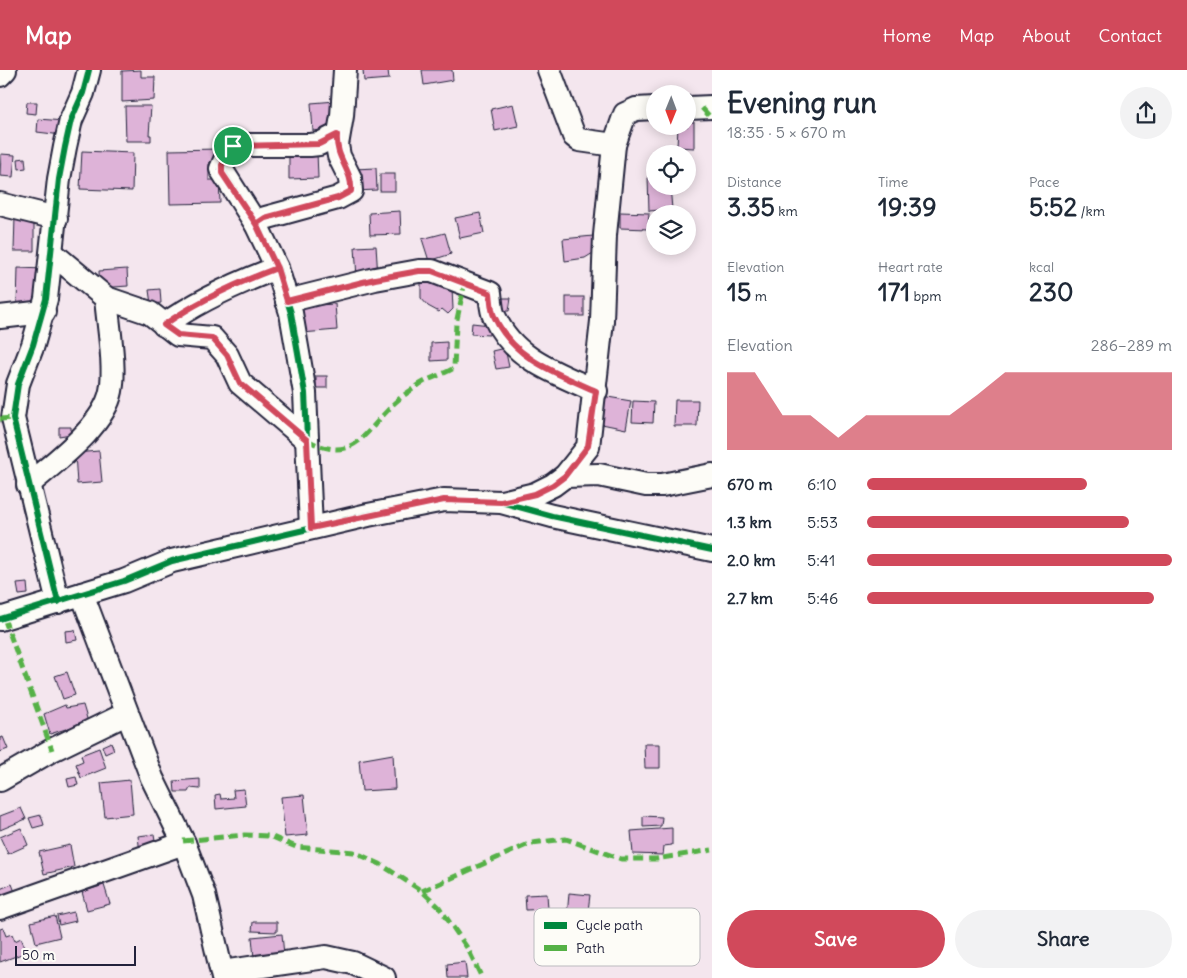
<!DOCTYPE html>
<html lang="en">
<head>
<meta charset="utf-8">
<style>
	:root { --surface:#fff; --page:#f2f2f3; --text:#1f2937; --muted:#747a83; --accent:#d1495b }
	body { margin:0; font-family:Delius,sans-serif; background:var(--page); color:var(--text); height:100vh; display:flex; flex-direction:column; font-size:19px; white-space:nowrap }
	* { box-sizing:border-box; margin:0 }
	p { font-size:16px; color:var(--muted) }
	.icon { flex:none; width:28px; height:28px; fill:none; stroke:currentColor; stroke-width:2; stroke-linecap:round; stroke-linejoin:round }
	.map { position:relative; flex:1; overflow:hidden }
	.sheet { display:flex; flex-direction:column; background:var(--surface); width:475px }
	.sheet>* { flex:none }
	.needle { width:32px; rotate:181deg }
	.buttons { position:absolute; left:646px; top:15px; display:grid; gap:10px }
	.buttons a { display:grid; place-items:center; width:50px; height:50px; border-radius:50%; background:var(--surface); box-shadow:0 2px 12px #0003; font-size:25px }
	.scale { position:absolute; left:15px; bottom:12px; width:121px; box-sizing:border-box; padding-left:5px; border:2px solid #22223b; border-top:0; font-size:14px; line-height:18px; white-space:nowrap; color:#22223b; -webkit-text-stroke:4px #fdfcf7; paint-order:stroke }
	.pin { position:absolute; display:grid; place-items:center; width:42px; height:42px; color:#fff; margin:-21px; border:2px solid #fff; border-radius:50%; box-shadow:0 1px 5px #0007 }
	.round { display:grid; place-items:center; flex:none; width:52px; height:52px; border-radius:26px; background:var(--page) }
	.summary { display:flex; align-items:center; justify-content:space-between; height:85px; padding:0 15px }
	h1 { font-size:28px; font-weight:800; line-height:38px }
	.figures { display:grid; grid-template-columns:repeat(3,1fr); gap:8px; height:85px; padding:5px 15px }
	.figures div { display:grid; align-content:center }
	.figures b { font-size:25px; font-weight:800 }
	.figures small { font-size:14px; font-weight:400 }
	.figures p { font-size:14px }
	.chart { height:140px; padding:10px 15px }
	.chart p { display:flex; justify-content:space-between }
	.chart svg { width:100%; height:90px; margin-top:5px; fill:var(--accent); opacity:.7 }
	.cta { display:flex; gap:10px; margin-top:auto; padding:10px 15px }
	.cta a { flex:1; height:58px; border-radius:30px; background:var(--accent); color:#fff; font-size:20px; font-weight:800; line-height:58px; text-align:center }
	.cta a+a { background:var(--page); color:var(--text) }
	ul { padding:0 15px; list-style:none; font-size:16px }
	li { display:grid; grid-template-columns:80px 60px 1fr; align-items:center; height:38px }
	li i { height:12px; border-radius:6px; background:var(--accent) }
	header { display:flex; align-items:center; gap:30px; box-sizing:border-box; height:70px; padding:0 25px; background:var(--accent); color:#fff }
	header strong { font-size:24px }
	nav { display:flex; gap:28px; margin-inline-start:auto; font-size:18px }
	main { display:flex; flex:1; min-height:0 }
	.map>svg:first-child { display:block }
	.building { fill:#deb3d8; stroke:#22223b }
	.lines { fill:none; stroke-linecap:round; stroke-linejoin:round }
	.minor-casing { stroke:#22223b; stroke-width:26 }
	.minor { stroke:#fdfcf7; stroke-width:22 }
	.quiet { stroke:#55b146; stroke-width:5; stroke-dasharray:10 5; stroke-linecap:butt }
	.cycleway-casing { stroke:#fdfcf7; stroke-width:9 }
	.cycleway { stroke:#00873e; stroke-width:6 }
	.route-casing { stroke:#fff; stroke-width:10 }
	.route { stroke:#d1495b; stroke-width:6 }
	.key { fill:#fdfcf7; stroke:#bbbbbf; stroke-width:1 }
	.key-label { font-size:14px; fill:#22223b }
</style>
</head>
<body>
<header>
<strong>Map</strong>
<nav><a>Home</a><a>Map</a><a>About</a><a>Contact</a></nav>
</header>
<main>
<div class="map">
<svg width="712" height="908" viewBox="0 0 712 908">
	<rect width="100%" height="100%" fill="#f4e6ee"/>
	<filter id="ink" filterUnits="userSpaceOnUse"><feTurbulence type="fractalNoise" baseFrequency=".02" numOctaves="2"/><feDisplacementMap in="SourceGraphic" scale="10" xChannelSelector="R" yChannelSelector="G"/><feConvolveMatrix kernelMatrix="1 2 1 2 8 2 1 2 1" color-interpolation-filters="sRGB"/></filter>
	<g filter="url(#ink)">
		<!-- building -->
		<g class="building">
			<path d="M 141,0 L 141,7 L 155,7 L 154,30 L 122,32 L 122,1 Z"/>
			<path d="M 363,0 L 388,0 L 389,9 L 364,11 Z"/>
			<path d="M 422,0 L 452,0 L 453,10 L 424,15 Z"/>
			<path d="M 336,31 L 339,58 L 313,61 L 311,33 Z"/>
			<path d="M 27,32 L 37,32 L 36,44 L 26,43 Z"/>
			<path d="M 513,34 L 518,56 L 495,61 L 491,39 Z"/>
			<path d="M 125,36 L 151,36 L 149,65 L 151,65 L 151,71 L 126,71 Z"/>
			<path d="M 38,49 L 64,51 L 62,65 L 37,62 Z"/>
			<path d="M 688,52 L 694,52 L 694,78 L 677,77 L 678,56 L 688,56 Z"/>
			<path d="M 219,79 L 219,92 L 209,92 L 209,110 L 219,110 L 220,133 L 170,134 L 169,80 Z"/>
			<path d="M 82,81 L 133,83 L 132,121 L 80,119 Z"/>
			<path d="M 317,82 L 318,108 L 289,109 L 289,83 Z"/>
			<path d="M 1,84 L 15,85 L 13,107 L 0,106 Z"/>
			<path d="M 25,88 L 26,98 L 19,99 L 18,89 Z"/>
			<path d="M 376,98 L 377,120 L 355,121 L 354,99 Z"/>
			<rect x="380" y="104" width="15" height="17"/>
			<path d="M 648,107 L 655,107 L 655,116 L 670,116 L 672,139 L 649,141 Z"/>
			<path d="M 400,141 L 401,164 L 370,165 L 369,143 Z"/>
			<path d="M 620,142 L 649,143 L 648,159 L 620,158 Z"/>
			<path d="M 480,143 L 484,163 L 460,168 L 455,148 Z"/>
			<path d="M 15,147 L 34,148 L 34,181 L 14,181 Z"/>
			<path d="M 445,163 L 451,184 L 429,191 L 422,169 Z"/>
			<path d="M 593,166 L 593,183 L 585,188 L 565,191 L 563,169 Z"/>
			<path d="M 376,176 L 378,207 L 357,208 L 355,177 Z"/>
			<path d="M 18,198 L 44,199 L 43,236 L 17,235 Z"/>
			<path d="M 127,199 L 128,216 L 100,218 L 99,201 Z"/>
			<path d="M 421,212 L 443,212 L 443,219 L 452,218 L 453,239 L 448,244 L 442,239 L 439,242 L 428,236 L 421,228 Z"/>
			<path d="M 160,219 L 161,233 L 151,234 L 149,220 Z"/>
			<rect x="566" y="227" width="18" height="19"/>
			<path d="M 496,228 L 511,228 L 509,241 L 497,241 Z"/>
			<path d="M 335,234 L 337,260 L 302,263 L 300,236 Z"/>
			<path d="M 472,253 L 490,255 L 489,265 L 471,264 Z"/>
			<path d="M 447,272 L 447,290 L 431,291 L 431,273 Z"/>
			<path d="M 505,278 L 509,297 L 496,299 L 492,281 Z"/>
			<rect x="316" y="306" width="11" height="12"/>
			<path d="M 602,326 L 631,331 L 626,359 L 597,353 Z"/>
			<path d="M 675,330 L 698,330 L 697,356 L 674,356 Z"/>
			<path d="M 633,331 L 654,332 L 653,353 L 632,352 Z"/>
			<path d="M 59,357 L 71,357 L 71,364 L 59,366 Z"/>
			<path d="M 99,381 L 102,412 L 77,414 L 75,383 Z"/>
			<path d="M 27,513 L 28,524 L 19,525 L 17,514 Z"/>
			<path d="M 75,560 L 77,570 L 66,572 L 65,561 Z"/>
			<path d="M 67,602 L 75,625 L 63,629 L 55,606 Z"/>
			<path d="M 65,635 L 66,638 L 83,635 L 88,652 L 50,664 L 44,644 Z"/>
			<path d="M 3,667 L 8,679 L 0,682 L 0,668 Z"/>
			<path d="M 111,672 L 114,680 L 105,684 L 102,676 Z"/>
			<path d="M 644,674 L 660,674 L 660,698 L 645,698 Z"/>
			<path d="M 99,678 L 106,698 L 81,708 L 76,694 L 83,691 L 81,685 Z"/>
			<path d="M 393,684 L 395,719 L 362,721 L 359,690 Z"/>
			<path d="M 76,707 L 78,715 L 69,717 L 67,709 Z"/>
			<path d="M 200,709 L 200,719 L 190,718 L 188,722 L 175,722 L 174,711 Z"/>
			<path d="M 130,710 L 133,744 L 105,747 L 101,713 Z"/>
			<path d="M 244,719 L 246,736 L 216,739 L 215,725 L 220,724 L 221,729 L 234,728 L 233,720 Z"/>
			<path d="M 304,725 L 308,765 L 285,767 L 281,727 Z"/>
			<path d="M 21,738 L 26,749 L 0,760 L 0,746 Z"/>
			<path d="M 41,745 L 44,755 L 33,758 L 29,748 Z"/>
			<path d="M 643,746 L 662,747 L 661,756 L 643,757 Z"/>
			<path d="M 21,758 L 28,775 L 8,784 L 0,767 Z"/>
			<path d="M 672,758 L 672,775 L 664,776 L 663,785 L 633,784 L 631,761 Z"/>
			<path d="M 154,764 L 157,782 L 140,783 L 138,766 Z"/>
			<path d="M 70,775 L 74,797 L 44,804 L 39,782 Z"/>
			<path d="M 12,814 L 17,827 L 0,834 L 0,819 Z"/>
			<path d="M 104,815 L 110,834 L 87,840 L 82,822 Z"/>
			<path d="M 569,823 L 590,825 L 587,849 L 567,847 Z"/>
			<path d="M 547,824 L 548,839 L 526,840 L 525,825 Z"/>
			<path d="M 74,842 L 76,851 L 59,855 L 57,846 Z"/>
			<path d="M 55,846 L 60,867 L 36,873 L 31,852 Z"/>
			<path d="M 253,852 L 277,852 L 277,862 L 252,861 Z"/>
			<path d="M 3,858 L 6,866 L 12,864 L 15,871 L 21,868 L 27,882 L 0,892 L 0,859 Z"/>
			<path d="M 282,864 L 284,885 L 254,888 L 252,867 Z"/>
			<path d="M 465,892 L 467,908 L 448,908 L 447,894 Z"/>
		</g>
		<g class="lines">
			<!-- minor casing -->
			<g class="minor-casing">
				<g id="minor">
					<path d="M 549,0 L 574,66 L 579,70 L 614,75"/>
					<path d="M 0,5 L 5,0"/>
					<path d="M 688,38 L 712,37"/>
					<path d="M 0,134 L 56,148"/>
					<path d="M 256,154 L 265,148 L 338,128 L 351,121 L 350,108 L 339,86 L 337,75 L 342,46 L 345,0"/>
					<path d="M 52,183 L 106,228 L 150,243 L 178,265 L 212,268 L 227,285 L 240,313 L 307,370"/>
					<path d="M 287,231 L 375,209 L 419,201 L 432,201 L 490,223 C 491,230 491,240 494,246 C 513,289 556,303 596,321"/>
					<path d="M 0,247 L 44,242"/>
					<path d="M 164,255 C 199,230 237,213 277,198"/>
					<path d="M 565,406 L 599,405 L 646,415 L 662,415 L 712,405"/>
					<path d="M 28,415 C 54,392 104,357 111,321 C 116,297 108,254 106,228"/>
					<path d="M 502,432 L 535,424 L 553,415 L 565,406 L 588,377 L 602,251 L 605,165 L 614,75 L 625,44 L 636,39 L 655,38"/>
					<path d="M 311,458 L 305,323 L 291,243 L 277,198 L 256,154 L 221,99 L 229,81 L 236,75 L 310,75 L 319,74 L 337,65"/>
					<path d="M 82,524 L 152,708 L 184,773 L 204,825 L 223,908"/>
					<path d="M 58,532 L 13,348 L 18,314 L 33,275 L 46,229 L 59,109 L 65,77 L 71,50 L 83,23 L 89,0"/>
					<path d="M 0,549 L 124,511 L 172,491 L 368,445 L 444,430 L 501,432 L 552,446 L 712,480"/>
					<path d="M 0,710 L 52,680 L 126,644"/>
					<path d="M 0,838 L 184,773"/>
					<path d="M 222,902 L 326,887 L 353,893 L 384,908"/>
				</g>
			</g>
			<!-- minor -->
			<use href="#minor" class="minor"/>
			<!-- quiet -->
			<g class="quiet">
				<path d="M 702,38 L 712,49"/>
				<path d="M 0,349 L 13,348"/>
				<path d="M 307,370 C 351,393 361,368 389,339 C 396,330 407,323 416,317 C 427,308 441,306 454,298 L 456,254 L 465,212"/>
				<path d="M 4,548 L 52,680"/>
				<path d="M 183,771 L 244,765 L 270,766 L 296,777 L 354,782 L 380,794 L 422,821 L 439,837 L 468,879 L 482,908"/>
				<path d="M 422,821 L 531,773 L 566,769 L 621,789 L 656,789 L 712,780"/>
			</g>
			<!-- cycleway casing -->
			<g class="cycleway-casing">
				<g id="cycleway">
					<path d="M 311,458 L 305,323 L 291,243 L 277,198 L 256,154 L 221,99 L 229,81 L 236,75 L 310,75 L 319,74 L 337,65"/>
					<path d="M 58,532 L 13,348 L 18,314 L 33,275 L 46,229 L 59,109 L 65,77 L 71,50 L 83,23 L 89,0"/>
					<path d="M 0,549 L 124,511 L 172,491 L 368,445 L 444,430 L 501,432 L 552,446 L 712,480"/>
				</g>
			</g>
			<!-- cycleway -->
			<use href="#cycleway" class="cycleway"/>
		</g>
	</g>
	<g class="lines" filter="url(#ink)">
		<!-- route casing -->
		<g class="route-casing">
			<path id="route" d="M 233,76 L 222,95 L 222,103 L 256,154 L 277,198 C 237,213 199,230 164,255 L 178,265 L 212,268 L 227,285 L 240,313 L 307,370 L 311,458 L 444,430 L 501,432 L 535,424 L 553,415 L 565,406 L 588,376 L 596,321 C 556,303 513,289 494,246 C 491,240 491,230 490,223 L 432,201 L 419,201 L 375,209 L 287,231 L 277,198 L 256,154 L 265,148 L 338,128 L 351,121 C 353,100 335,89 337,65 L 319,74 L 233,76"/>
		</g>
		<!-- route -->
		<use href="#route" class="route"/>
	</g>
	<!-- legend -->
	<rect x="534" y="838" width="166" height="58" rx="8" class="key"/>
	<rect x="544" y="852" width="23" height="7" fill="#00873e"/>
	<rect x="544" y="875" width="23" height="6" fill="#55b146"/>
	<g class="key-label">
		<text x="576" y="860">Cycle path</text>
		<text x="576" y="883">Path</text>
	</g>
</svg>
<div class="buttons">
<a><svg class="needle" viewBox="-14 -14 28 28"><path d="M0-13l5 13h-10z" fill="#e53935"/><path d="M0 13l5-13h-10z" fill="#747a83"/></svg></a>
<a><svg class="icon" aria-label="locate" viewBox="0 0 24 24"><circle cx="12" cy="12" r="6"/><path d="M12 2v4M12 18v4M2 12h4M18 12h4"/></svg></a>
<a><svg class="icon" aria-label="layers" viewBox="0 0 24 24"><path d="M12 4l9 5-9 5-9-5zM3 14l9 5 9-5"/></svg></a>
</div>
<div class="scale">50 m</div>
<div class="pin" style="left:233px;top:76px;background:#1e9e55"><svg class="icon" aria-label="arrive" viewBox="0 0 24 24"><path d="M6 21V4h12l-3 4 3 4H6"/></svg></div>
</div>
<section class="sheet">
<div class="summary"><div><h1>Evening run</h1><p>18:35 · 5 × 670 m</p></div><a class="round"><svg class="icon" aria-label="share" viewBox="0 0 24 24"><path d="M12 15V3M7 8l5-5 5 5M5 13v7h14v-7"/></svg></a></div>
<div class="figures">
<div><p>Distance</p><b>3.35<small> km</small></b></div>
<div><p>Time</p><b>19:39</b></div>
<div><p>Pace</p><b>5:52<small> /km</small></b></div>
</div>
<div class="figures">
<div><p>Elevation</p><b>15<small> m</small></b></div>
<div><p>Heart rate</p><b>171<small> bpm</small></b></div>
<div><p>kcal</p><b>230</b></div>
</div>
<div class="chart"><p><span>Elevation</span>286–289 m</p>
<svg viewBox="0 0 160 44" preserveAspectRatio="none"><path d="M0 44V6L10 6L20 27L30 27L40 38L50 27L60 27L70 27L80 27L90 17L100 6L110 6L120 6L130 6L140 6L150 6L160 6V44z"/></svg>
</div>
<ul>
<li><b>670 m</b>6:10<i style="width:72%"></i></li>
<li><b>1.3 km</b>5:53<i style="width:86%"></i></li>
<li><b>2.0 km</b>5:41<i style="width:100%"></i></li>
<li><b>2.7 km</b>5:46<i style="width:94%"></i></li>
</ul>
<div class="cta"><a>Save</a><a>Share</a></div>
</section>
</main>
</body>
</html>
